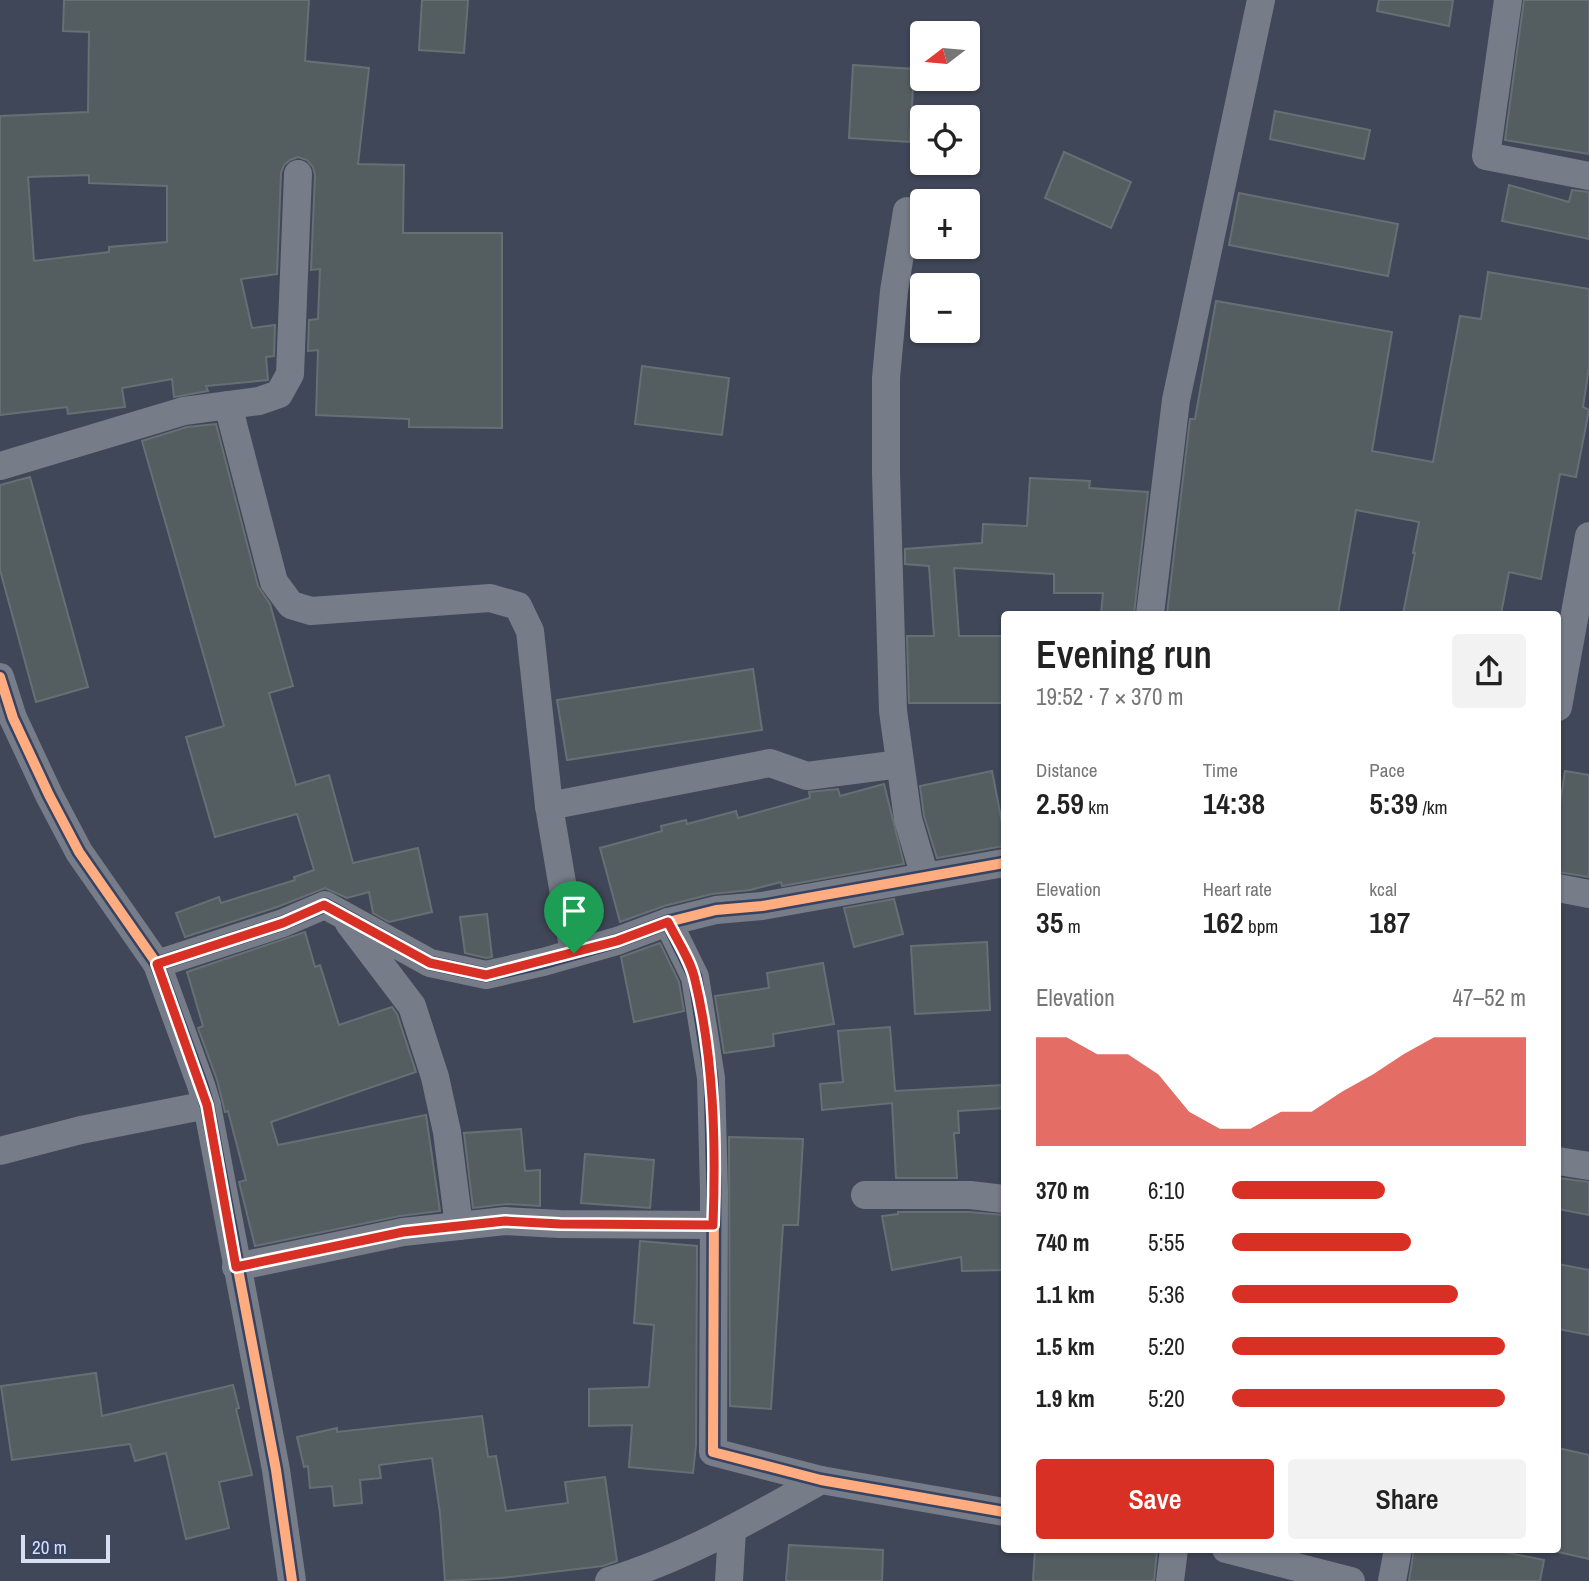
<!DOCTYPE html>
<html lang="en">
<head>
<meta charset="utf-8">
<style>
	:root { --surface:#fff; --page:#f2f2f2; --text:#222; --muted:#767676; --accent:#d93025 }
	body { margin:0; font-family:"Archivo Narrow",sans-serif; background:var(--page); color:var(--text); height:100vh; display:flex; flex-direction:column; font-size:26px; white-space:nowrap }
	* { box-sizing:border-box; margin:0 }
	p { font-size:23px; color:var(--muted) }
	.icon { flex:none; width:38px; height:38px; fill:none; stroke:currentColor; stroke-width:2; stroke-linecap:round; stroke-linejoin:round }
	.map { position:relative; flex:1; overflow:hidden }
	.drawer { position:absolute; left:1001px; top:611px; width:560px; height:942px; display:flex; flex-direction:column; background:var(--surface); border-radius:7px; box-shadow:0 2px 5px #0004 }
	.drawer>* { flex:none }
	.needle { width:46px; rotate:254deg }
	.controls { position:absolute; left:910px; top:21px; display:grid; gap:14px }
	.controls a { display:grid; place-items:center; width:70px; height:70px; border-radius:7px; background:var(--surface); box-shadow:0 2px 5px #0004; font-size:35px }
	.scale { position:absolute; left:21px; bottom:18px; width:89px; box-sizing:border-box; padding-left:7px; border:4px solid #d7dff4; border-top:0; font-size:19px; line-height:24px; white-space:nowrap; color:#d7dff4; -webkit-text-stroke:5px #364363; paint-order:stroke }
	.pin { position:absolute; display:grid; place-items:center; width:60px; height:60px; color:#fff; margin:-72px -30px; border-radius:50% 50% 50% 0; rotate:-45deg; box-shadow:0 0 7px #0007 }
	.pin .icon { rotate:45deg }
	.round { display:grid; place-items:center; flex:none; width:74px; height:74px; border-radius:7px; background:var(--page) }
	.overview { display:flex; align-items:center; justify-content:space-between; height:119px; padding:0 35px }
	h1 { font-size:38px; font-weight:600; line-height:52px }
	.stats { display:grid; grid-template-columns:repeat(3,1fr); gap:10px; height:119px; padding:7px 35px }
	.stats div { display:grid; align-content:center }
	.stats b { font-size:30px; font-weight:600 }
	.stats small { font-size:19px; font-weight:400 }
	.stats p { font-size:19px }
	.chart { height:196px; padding:14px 35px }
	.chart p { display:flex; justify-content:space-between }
	.chart svg { width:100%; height:126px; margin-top:7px; fill:var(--accent); opacity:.7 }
	.action { display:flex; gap:14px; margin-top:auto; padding:14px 35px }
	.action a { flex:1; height:80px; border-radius:7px; background:var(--accent); color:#fff; font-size:28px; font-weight:600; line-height:80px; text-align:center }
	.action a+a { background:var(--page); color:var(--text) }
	ul { padding:0 35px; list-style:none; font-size:23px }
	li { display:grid; grid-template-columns:112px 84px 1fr; align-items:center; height:52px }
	li i { height:18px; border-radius:9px; background:var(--accent) }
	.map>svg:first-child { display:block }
	.building { fill:#545d60; stroke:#667074; stroke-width:2; fill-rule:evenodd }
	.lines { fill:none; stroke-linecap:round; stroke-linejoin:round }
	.street { stroke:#777c89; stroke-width:28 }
	.cycleway-casing { stroke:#364363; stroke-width:15 }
	.cycleway { stroke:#ffac80; stroke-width:10 }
	.route-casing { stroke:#fff; stroke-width:14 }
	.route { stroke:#d93025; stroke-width:9 }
</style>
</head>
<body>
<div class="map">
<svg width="1589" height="1581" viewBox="0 0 1589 1581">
	<rect width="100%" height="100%" fill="#404758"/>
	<!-- building -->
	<g class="building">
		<path d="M 64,0 L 309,0 L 305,61 L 369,68 L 358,164 L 404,165 L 403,233 L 502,233 L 502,428 L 409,427 L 409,419 L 316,415 L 318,350 L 308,351 L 309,320 L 318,319 L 320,269 L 311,270 L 315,175 L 313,167 L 307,160 L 298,157 L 290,160 L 284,165 L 281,173 L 277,274 L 241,279 L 252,328 L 275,325 L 274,356 L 266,357 L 268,380 L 206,386 L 208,391 L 174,397 L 172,379 L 122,388 L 125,407 L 68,414 L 67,407 L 0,415 L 0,116 L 88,112 L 89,32 L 63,31 ZM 89,175 L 89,183 L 167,186 L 167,242 L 109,247 L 109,252 L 34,261 L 28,177 Z"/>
		<path d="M 422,0 L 468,0 L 464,53 L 419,50 Z"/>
		<path d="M 1379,0 L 1453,0 L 1449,26 L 1377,11 Z"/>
		<path d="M 1524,0 L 1589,0 L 1589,154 L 1505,140 Z"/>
		<path d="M 853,65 L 914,69 L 910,142 L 849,138 Z"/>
		<path d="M 1275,111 L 1370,130 L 1364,159 L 1270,139 Z"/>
		<path d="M 1064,152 L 1131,182 L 1111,228 L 1045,198 Z"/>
		<path d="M 1509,185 L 1569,202 L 1572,190 L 1589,192 L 1589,239 L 1502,221 Z"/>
		<path d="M 1239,193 L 1398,224 L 1388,276 L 1229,245 Z"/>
		<path d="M 1488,272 L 1589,289 L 1589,367 L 1583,407 L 1589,410 L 1576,477 L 1560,474 L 1541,579 L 1509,572 L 1501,614 L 1403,614 L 1415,553 L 1413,553 L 1419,522 L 1356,510 L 1338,614 L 1167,614 L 1190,419 L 1195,419 L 1216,301 L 1392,332 L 1372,451 L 1433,462 L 1460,316 L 1481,319 Z"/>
		<path d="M 642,366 L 729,378 L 722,435 L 635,424 Z"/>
		<path d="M 216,424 L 258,586 L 270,604 L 293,686 L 269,693 L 296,785 L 329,775 L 353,863 L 418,848 L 432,912 L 389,922 L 373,913 L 369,892 L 347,898 L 325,888 L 277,907 L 185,937 L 176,913 L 219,897 L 221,903 L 295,880 L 294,877 L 314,870 L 297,814 L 215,837 L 186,737 L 224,726 L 142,441 L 187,427 Z"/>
		<path d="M 30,477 L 88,687 L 36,702 L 0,570 L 0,485 Z"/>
		<path d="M 1030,478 L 1090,481 L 1089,488 L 1148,492 L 1134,614 L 1101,614 L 1103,593 L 1054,593 L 1054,574 L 954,568 L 959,636 L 1004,636 L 1004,703 L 909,703 L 907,636 L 934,636 L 929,566 L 905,564 L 905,549 L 982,543 L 983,524 L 1027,526 Z"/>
		<path d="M 753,669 L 762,730 L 567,760 L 557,700 Z"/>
		<path d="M 992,771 L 1004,833 L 1004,846 L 937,858 L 924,816 L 920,786 Z"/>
		<path d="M 1565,771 L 1589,775 L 1589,877 L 1558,872 L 1558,817 Z"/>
		<path d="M 884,784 L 904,864 L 782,886 L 781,882 L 750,890 L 712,894 L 664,906 L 620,922 L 600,848 L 662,831 L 661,826 L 686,820 L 687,824 L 736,811 L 738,818 L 810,798 L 809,792 L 838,789 L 840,796 Z"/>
		<path d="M 894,899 L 903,934 L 854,947 L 844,908 Z"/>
		<path d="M 487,914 L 492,957 L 486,958 L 465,953 L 460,917 Z"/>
		<path d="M 305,932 L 315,967 L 320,965 L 339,1025 L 392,1007 L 397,1014 L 416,1072 L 271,1122 L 278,1145 L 426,1115 L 440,1211 L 400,1216 L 255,1246 L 239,1182 L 246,1180 L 228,1111 L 225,1112 L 217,1080 L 198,1028 L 203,1026 L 187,972 Z"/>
		<path d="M 987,942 L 990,1010 L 915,1014 L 911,946 Z"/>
		<path d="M 660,943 L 679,982 L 684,1011 L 634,1022 L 621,957 Z"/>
		<path d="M 823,963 L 834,1024 L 773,1034 L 774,1046 L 724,1053 L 715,996 L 769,988 L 767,973 Z"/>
		<path d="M 890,1027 L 895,1091 L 1004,1085 L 1004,1108 L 958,1111 L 959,1133 L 954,1133 L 957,1178 L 896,1178 L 892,1103 L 822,1110 L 820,1084 L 843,1082 L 838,1031 Z"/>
		<path d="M 521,1129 L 525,1171 L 540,1170 L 540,1206 L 506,1204 L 473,1208 L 464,1133 Z"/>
		<path d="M 729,1137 L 803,1139 L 798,1225 L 783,1225 L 771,1409 L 730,1406 Z"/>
		<path d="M 585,1154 L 654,1160 L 650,1208 L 581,1203 Z"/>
		<path d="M 1558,1178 L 1589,1182 L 1589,1215 L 1558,1209 Z"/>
		<path d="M 898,1212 L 969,1212 L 1004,1215 L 1004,1270 L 962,1271 L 961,1257 L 892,1270 L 882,1216 L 898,1214 Z"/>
		<path d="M 640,1241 L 697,1246 L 696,1445 L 693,1473 L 629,1467 L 632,1425 L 589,1426 L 589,1389 L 649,1387 L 654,1325 L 634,1323 Z"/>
		<path d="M 1558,1264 L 1589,1270 L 1589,1335 L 1558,1329 Z"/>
		<path d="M 96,1373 L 102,1416 L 233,1385 L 239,1408 L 236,1409 L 252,1475 L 219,1482 L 229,1528 L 186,1539 L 166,1453 L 135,1461 L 130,1444 L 12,1460 L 1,1386 Z"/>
		<path d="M 482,1416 L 488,1457 L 496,1456 L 506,1511 L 568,1503 L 565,1482 L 605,1477 L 617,1561 L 603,1566 L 501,1578 L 445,1581 L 440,1513 L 432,1458 L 379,1465 L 381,1478 L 360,1480 L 362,1503 L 334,1506 L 332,1486 L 310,1488 L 308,1466 L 304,1467 L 297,1437 L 337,1428 L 337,1432 Z"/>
		<path d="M 1558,1448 L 1589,1455 L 1589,1559 L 1558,1552 Z"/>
		<path d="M 789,1545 L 883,1550 L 882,1581 L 786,1581 Z"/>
		<path d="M 1035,1549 L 1115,1549 L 1157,1551 L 1154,1581 L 1033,1581 Z"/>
		<path d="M 1414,1549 L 1489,1549 L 1544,1560 L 1540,1581 L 1409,1581 Z"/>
	</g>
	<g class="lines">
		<!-- street -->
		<g class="street">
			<path d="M 1508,0 L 1486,156 L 1589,176"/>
			<path d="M 907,211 L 894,291 L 886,378 L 886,473 L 893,711 L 908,819 L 925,877"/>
			<path d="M 228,405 L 274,582 L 291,605 L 311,611 L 490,598 L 518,606 L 530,631 L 549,806 L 574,953"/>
			<path d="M 0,466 L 184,411 L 259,401 L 279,394 L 290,374 L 298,174"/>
			<path d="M 1150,614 L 1176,400 L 1261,0"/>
			<path d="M 0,677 L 13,718 L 49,795 L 79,852 L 157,964 L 201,1085 L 207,1105 L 276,1470 L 292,1581"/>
			<path d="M 1558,707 L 1589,536"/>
			<path d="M 549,806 L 770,763 L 807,776 L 900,764"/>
			<path d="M 1558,888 L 1589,894"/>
			<path d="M 668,922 L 695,977 L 711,1078 L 714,1191 L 713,1452 L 821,1480 L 1004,1512"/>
			<path d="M 349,923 L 412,1006 L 435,1077 L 447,1132 L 459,1226"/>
			<path d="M 157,964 L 283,923 L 325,905 L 430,963 L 486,975 L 543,962 L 617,941 L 668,922 L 716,910 L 762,906 L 1004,863"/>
			<path d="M 0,1151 L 81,1130 L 207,1105"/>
			<path d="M 1558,1161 L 1589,1166"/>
			<path d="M 865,1195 L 970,1195 L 1004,1199"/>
			<path d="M 236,1267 L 403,1232 L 505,1221 L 560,1224 L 713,1225"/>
			<path d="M 1226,1549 L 1351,1581"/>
			<path d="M 609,1581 C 684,1558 752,1519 821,1480"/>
			<path d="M 729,1581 L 732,1530"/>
			<path d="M 1170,1581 L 1174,1549"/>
			<path d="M 1392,1581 L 1398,1549"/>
		</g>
		<!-- cycleway casing -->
		<g class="cycleway-casing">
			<g id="cycleway">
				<path d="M 0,677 L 13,718 L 49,795 L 79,852 L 157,964 L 201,1085 L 207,1105 L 276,1470 L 292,1581"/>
				<path d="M 668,922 L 695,977 L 711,1078 L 714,1191 L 713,1452 L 821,1480 L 1004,1512"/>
				<path d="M 157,964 L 283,923 L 325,905 L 430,963 L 486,975 L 543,962 L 617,941 L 668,922 L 716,910 L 762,906 L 1004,863"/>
			</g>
		</g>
		<!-- cycleway -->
		<use href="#cycleway" class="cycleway"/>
	</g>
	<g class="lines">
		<!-- route casing -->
		<g class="route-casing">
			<path id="route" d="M 324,905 L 430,963 L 486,975 L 617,941 L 668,922 C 677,940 691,961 695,980 C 714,1059 716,1144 713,1225 L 560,1224 L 505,1221 L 403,1232 L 236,1267 L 207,1105 L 157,964 L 283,923 Z"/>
		</g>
		<!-- route -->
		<use href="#route" class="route"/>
	</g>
</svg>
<div class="controls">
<a><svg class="needle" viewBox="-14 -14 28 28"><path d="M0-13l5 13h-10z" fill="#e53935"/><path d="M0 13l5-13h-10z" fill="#767676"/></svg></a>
<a><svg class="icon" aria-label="locate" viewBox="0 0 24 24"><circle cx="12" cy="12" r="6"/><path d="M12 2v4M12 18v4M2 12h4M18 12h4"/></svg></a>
<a>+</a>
<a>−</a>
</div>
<div class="scale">20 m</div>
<div class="pin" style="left:574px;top:953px;background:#1e9e55"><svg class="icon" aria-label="arrive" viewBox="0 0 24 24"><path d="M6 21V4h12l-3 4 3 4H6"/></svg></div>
<section class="drawer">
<div class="overview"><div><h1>Evening run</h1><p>19:52 · 7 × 370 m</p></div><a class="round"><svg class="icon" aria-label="share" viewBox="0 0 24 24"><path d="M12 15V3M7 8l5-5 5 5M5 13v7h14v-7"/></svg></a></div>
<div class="stats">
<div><p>Distance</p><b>2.59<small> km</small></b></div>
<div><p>Time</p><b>14:38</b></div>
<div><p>Pace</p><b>5:39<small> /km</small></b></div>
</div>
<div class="stats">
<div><p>Elevation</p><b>35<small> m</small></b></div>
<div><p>Heart rate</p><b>162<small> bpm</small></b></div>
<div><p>kcal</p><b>187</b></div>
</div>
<div class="chart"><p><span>Elevation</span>47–52 m</p>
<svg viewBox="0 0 160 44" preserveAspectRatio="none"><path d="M0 44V6L10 6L20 12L30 12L40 19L50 32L60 38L70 38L80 32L90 32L100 25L110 19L120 12L130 6L140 6L150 6L160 6V44z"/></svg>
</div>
<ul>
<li><b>370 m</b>6:10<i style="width:52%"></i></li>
<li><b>740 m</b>5:55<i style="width:61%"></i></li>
<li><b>1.1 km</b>5:36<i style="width:77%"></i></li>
<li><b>1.5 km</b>5:20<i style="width:93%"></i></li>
<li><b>1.9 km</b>5:20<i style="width:93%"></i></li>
</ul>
<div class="action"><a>Save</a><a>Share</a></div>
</section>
</div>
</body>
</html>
